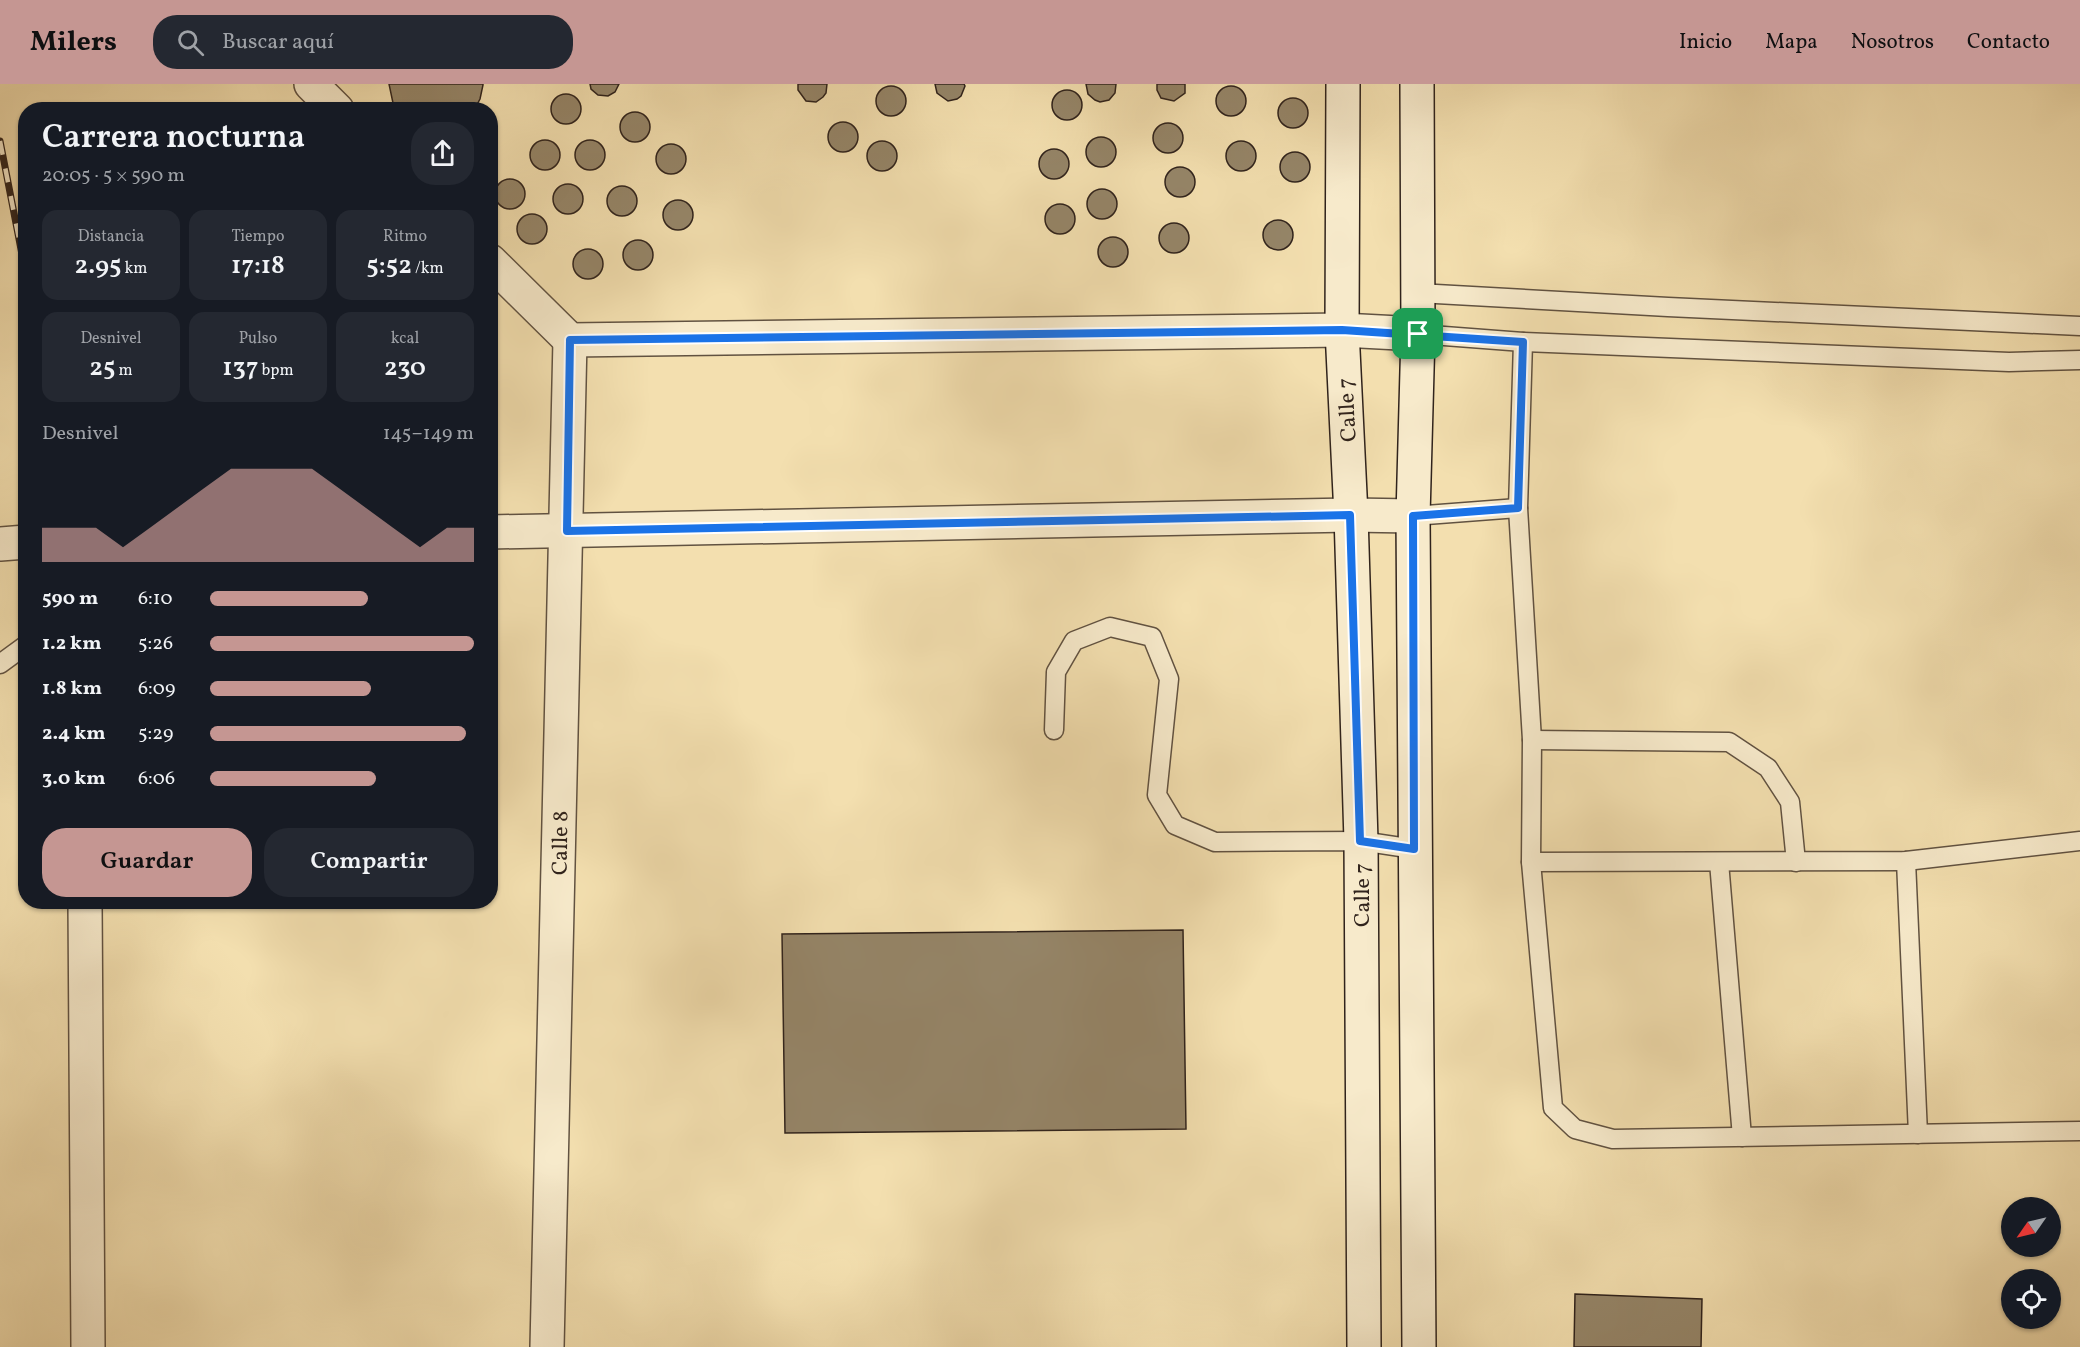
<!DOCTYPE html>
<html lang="es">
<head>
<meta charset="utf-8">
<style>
	:root { --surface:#171b24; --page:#242831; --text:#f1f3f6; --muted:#9ea1a6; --accent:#c59692 }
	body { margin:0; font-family:Vollkorn,serif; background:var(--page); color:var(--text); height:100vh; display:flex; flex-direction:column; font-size:22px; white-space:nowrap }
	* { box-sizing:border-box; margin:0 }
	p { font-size:20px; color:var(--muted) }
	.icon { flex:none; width:33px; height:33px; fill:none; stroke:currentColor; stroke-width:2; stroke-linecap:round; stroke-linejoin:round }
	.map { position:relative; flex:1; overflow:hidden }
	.side { position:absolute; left:18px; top:18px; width:480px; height:807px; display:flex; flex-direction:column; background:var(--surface); border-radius:24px; box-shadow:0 2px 4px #0004 }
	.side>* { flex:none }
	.needle { width:39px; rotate:236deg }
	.fabs { position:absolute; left:2001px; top:1113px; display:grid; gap:12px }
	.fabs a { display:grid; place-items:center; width:60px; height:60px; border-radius:50%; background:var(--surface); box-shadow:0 2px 4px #0004; font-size:30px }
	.pin { position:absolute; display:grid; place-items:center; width:51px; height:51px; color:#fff; margin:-26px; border-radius:12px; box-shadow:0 3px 9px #0006 }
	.round { display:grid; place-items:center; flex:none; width:63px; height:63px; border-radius:24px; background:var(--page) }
	.headline { display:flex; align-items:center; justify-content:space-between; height:102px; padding:0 24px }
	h1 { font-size:33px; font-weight:600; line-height:45px }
	.figures { display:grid; grid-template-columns:repeat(3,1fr); gap:9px; height:102px; padding:6px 24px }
	.figures div { display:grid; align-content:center; border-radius:15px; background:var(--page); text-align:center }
	.figures b { font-size:26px; font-weight:600 }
	.figures small { font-size:16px; font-weight:400 }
	.figures p { font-size:16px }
	.chart { height:168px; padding:12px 24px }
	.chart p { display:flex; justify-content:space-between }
	.chart svg { width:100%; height:108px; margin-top:6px; fill:var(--accent); opacity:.7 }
	.cta { display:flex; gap:12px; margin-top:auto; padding:12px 24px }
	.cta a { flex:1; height:69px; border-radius:24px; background:var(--accent); color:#111; font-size:24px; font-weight:600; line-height:69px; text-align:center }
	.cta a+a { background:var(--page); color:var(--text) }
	ul { padding:0 24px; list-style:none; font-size:20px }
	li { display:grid; grid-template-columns:96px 72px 1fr; align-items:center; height:45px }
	li i { height:15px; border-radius:8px; background:var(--accent) }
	header { display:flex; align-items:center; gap:36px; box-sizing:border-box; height:84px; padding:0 30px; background:var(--accent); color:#111 }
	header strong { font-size:28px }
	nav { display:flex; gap:33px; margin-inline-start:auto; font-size:21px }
	.search { width:420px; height:54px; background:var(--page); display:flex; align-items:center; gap:15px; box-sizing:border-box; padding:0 21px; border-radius:24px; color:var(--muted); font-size:22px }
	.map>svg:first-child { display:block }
	.building { fill:#958568; stroke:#30231c; stroke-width:1.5 }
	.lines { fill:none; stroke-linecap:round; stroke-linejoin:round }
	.lane-casing { stroke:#615241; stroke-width:21 }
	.street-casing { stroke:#615241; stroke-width:36 }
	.secondary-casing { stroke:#30231c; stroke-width:36 }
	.lane { stroke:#f7eacb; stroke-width:18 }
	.street { stroke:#f7eacb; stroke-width:33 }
	.secondary { stroke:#f7eacb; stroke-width:33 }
	.rail-casing { stroke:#30231c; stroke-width:7 }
	.rail { stroke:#f7eacb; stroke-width:4.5; stroke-dasharray:14; stroke-linecap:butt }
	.route-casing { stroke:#fff; stroke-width:12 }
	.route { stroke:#1a73e8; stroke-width:8 }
	.labels { text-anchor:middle; stroke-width:4.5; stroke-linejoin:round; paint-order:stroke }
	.street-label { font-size:22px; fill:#30231c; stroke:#f7eacb }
</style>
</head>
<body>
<header>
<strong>Milers</strong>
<div class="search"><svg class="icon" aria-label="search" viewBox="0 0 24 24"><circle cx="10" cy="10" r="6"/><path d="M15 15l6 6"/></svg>Buscar aquí</div>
<nav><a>Inicio</a><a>Mapa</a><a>Nosotros</a><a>Contacto</a></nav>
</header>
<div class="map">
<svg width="2080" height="1263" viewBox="0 0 2080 1263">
	<rect width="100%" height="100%" fill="#f3dfaf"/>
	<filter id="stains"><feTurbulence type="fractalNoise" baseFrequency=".00333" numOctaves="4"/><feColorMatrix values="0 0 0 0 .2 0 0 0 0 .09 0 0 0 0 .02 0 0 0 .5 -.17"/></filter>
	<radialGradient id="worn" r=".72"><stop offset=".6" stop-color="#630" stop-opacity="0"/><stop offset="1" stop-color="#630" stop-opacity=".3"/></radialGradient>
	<!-- building -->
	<g class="building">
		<path d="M 389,0 L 483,0 L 483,1 L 480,15 L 474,26 L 397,26 L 393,19 Z"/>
		<path d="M 590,0 L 619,0 L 615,8 L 608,12 L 598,11 L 591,5 Z"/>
		<path d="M 827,0 L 826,9 L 823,13 L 816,18 L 806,17 L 798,6 L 798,0 Z"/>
		<path d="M 935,0 L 964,0 L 965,2 L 961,12 L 957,15 L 948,17 L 937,9 Z"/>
		<path d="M 1086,0 L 1116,0 L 1115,9 L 1109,16 L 1100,18 L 1095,16 L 1088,10 Z"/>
		<path d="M 1185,0 L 1185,9 L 1174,17 L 1161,14 L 1157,6 L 1157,0 Z"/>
		<circle cx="891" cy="17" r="15"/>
		<circle cx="1231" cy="17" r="15"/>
		<circle cx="1067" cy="21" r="15"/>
		<circle cx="566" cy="25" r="15"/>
		<circle cx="1293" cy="29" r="15"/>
		<circle cx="635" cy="43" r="15"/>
		<circle cx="843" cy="53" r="15"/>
		<circle cx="1168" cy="54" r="15"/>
		<circle cx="1101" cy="68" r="15"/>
		<circle cx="590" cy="71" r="15"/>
		<circle cx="545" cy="71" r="15"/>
		<circle cx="882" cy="72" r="15"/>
		<circle cx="1241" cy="72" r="15"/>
		<circle cx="671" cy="75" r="15"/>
		<circle cx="1054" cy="80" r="15"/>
		<circle cx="1295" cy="83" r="15"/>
		<circle cx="1180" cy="98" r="15"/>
		<circle cx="510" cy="110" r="15"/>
		<circle cx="568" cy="115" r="15"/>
		<circle cx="622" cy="117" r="15"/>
		<circle cx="1102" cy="120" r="15"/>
		<circle cx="678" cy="131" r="15"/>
		<circle cx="1060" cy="135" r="15"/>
		<circle cx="532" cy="145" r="15"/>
		<circle cx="1278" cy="151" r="15"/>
		<circle cx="1174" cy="154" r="15"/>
		<circle cx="1113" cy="168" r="15"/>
		<circle cx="638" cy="171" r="15"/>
		<circle cx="588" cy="180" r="15"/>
		<path d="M 1183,846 L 1186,1045 L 785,1049 L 782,850 Z"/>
		<path d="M 1575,1210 L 1702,1215 L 1701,1263 L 1574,1263 Z"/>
	</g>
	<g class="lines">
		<!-- lane casing -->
		<g class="lane-casing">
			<g id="lane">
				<path d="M 1418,209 L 1668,223 L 2080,242"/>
				<path d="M 1418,250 L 1523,258 L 2009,278 L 2080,276"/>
				<path d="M 1523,258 L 1518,424 L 1532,656 L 1531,778 L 1906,777 L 2080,757"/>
				<path d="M 1413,432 L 1518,424"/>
				<path d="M 0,580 L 26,561"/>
				<path d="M 1054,646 L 1056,588 L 1074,557 L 1110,543 L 1152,553 L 1169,595 L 1157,711 L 1175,741 L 1215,758 L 1361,757 L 1414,765"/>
				<path d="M 1532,656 L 1729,658 L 1768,684 L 1790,718 L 1796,778"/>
				<path d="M 1906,777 L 1918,1050"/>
				<path d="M 1531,778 L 1553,1024 L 1575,1045 L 1613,1055 L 2080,1047"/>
				<path d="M 1719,778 L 1742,1053"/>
			</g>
		</g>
		<!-- street casing -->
		<g class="street-casing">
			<g id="street">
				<path d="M 311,0 L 337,26"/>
				<path d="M 490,177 L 570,256 L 1342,246 L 1418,250"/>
				<path d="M 490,448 L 1351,431 L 1413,432"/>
				<path d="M 0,460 L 26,458"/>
				<path d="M 85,818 L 88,1263"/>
				<path d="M 547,1263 L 570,256"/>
			</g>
		</g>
		<!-- secondary casing -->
		<g class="secondary-casing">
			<g id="secondary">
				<path d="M 1343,0 L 1342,246 L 1351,431 L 1361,757 L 1364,1263"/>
				<path d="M 1417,0 L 1418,250 L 1413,432 L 1419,1263"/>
			</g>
		</g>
		<!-- lane -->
		<use href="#lane" class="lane"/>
		<!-- street -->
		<use href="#street" class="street"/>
		<!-- secondary -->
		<use href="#secondary" class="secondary"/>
		<!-- rail casing -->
		<g class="rail-casing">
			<path id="rail" d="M 0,57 L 26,191"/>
		</g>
		<!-- rail -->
		<use href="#rail" class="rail"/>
	</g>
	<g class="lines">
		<!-- route casing -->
		<g class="route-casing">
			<path id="route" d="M 1342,246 L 1523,258 L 1518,424 L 1413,432 L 1414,765 L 1360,757 L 1350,431 L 567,447 L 570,256 Z"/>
		</g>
		<!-- route -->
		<use href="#route" class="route"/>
	</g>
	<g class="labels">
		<!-- street labels -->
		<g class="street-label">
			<text transform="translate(1346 326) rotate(-93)" y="8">Calle 7</text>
			<text transform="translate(559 759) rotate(-89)" y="8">Calle 8</text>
			<text transform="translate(1361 811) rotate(-90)" y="8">Calle 7</text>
		</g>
	</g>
	<rect width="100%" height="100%" filter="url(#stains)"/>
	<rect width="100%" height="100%" fill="url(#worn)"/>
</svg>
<div class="fabs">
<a><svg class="needle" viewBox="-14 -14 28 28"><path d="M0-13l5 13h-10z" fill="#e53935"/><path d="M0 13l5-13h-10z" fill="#9ea1a6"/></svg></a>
<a><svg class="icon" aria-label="locate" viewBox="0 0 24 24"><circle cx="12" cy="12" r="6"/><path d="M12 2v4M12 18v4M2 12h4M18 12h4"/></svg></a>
</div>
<div class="pin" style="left:1418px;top:250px;background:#1e9e55"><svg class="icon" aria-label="arrive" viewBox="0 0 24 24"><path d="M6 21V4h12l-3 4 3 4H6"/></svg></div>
<section class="side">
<div class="headline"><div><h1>Carrera nocturna</h1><p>20:05 · 5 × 590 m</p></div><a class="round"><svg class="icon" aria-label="share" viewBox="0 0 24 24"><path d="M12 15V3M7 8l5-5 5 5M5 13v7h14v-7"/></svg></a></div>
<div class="figures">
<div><p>Distancia</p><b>2.95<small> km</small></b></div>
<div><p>Tiempo</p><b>17:18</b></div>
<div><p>Ritmo</p><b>5:52<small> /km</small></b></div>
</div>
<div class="figures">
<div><p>Desnivel</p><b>25<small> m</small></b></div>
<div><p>Pulso</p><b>137<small> bpm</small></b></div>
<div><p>kcal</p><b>230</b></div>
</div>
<div class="chart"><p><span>Desnivel</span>145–149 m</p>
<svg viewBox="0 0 160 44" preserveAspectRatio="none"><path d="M0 44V30L10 30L20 30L30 38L40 30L50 22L60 14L70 6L80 6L90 6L100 6L110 14L120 22L130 30L140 38L150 30L160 30V44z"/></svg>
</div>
<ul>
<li><b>590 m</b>6:10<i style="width:60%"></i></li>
<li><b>1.2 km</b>5:26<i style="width:100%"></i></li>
<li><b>1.8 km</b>6:09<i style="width:61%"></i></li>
<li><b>2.4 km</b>5:29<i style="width:97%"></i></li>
<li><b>3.0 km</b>6:06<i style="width:63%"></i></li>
</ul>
<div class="cta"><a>Guardar</a><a>Compartir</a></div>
</section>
</div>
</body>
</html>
